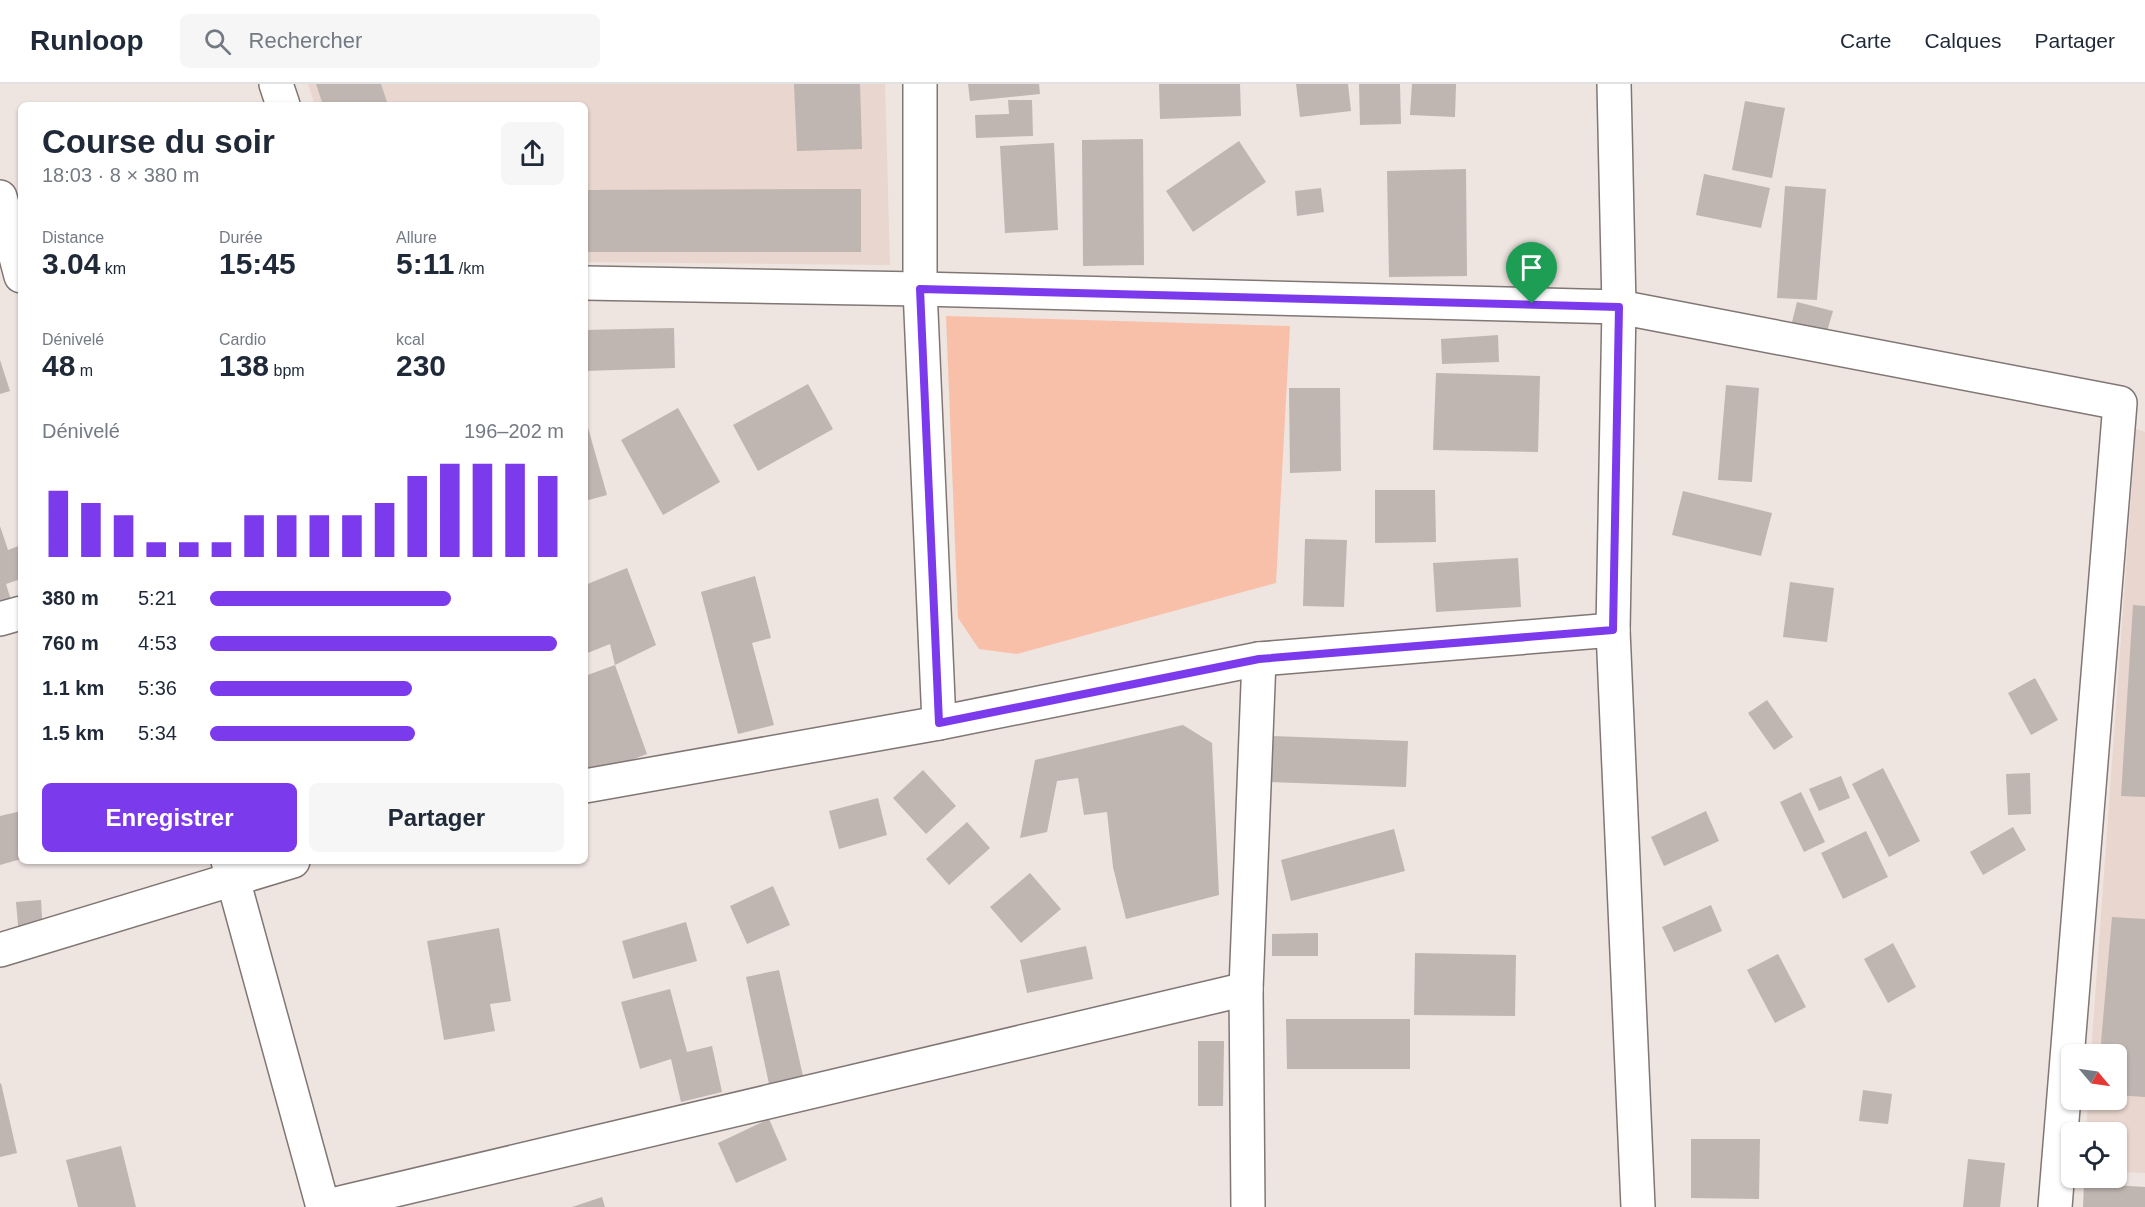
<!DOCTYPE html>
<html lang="fr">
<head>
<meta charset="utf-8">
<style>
	:root { --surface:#fff; --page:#f6f6f7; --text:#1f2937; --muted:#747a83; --line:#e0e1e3; --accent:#7c3aed }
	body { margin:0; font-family:Arial,sans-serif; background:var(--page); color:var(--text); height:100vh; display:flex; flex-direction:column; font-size:22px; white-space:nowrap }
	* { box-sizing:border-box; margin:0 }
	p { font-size:20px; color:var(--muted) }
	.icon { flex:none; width:33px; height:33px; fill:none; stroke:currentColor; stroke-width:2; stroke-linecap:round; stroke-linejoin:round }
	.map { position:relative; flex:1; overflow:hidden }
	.side { position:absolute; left:18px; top:18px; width:570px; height:762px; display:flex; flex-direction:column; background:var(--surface); border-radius:9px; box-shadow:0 2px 4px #0004 }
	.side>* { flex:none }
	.needle { width:39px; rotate:119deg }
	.buttons { position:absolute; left:2061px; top:960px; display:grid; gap:12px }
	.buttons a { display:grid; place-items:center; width:66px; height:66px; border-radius:9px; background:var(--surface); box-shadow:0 2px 4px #0004; font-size:30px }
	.pin { position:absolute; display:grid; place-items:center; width:51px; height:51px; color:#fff; margin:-62px -26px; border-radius:50% 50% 50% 0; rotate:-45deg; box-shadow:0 0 6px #0007 }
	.pin .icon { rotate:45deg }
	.round { display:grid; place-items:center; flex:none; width:63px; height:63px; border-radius:9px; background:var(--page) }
	.overview { display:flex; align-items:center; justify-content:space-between; height:102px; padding:0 24px }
	h1 { font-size:33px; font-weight:800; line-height:45px }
	.figures { display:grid; grid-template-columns:repeat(3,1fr); gap:9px; height:102px; padding:6px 24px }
	.figures div { display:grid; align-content:center }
	.figures b { font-size:30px; font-weight:800 }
	.figures small { font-size:16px; font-weight:400 }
	.figures p { font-size:16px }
	.chart { height:168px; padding:12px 24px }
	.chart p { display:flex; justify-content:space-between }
	.chart svg { width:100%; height:108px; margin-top:6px; stroke:var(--accent); stroke-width:6 }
	.cta { display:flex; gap:12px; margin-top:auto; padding:12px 24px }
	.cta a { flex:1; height:69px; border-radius:9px; background:var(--accent); color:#fff; font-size:24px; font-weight:800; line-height:69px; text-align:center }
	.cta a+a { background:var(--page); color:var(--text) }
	ul { padding:0 24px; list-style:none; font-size:20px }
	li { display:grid; grid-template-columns:96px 72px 1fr; align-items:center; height:45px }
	li i { height:15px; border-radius:8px; background:var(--accent) }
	header { display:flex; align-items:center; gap:36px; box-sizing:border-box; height:84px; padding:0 30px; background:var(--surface); border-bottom:2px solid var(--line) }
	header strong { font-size:28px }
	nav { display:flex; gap:33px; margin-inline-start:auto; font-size:21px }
	.search { width:420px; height:54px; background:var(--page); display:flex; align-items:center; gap:15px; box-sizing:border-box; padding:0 21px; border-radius:9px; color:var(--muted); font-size:22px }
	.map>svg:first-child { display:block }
	.built { fill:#e8d6cf }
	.green { fill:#f8c0a9 }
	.building { fill:#bfb5b1 }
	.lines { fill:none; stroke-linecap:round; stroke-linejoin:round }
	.minor-casing { stroke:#807774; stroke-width:36 }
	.tertiary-casing { stroke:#807774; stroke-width:36 }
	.minor { stroke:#fff; stroke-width:33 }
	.tertiary { stroke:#fff; stroke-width:33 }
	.route-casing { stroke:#fff; stroke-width:12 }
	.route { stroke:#7c3aed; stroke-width:8 }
</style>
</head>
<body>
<header>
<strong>Runloop</strong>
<div class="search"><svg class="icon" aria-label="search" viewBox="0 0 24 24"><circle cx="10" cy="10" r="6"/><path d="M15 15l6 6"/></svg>Rechercher</div>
<nav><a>Carte</a><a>Calques</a><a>Partager</a></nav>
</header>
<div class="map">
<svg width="2145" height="1123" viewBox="0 0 2145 1123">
	<rect width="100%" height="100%" fill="#eee4e0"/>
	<!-- built -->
	<g class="built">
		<path d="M 308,0 L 885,0 L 890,181 L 585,178 L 585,21 L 315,21 Z"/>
		<path d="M 2136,345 L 2145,348 L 2145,1089 L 2117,1088 L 2116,1048 L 2086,1048 L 2088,1016 L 2116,1016 L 2116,970 L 2091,970 Z"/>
	</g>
	<!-- green -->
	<path class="green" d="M 946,232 L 1290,242 L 1276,499 L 1017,570 L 979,565 L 958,534 Z"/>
	<!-- building -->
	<g class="building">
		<path d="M 316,0 L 381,0 L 388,21 L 323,21 Z"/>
		<path d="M 794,0 L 860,0 L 862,65 L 797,67 Z"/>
		<path d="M 968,0 L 1039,0 L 1040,10 L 970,17 Z"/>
		<path d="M 1159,0 L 1240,0 L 1241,32 L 1160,35 Z"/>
		<path d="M 1296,0 L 1348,0 L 1351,27 L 1300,33 Z"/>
		<path d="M 1359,0 L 1400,0 L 1401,40 L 1360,41 Z"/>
		<path d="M 1412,0 L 1456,0 L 1455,33 L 1410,31 Z"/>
		<path d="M 1008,16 L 1032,16 L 1033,52 L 976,54 L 975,31 L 1009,30 Z"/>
		<path d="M 1745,17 L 1785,24 L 1772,94 L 1732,86 Z"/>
		<path d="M 1143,55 L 1144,181 L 1083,182 L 1082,56 Z"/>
		<path d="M 1239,57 L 1266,98 L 1193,148 L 1166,107 Z"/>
		<path d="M 1054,59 L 1058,146 L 1005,149 L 1000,62 Z"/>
		<path d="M 1466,85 L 1467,192 L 1389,193 L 1387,87 Z"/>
		<path d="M 1704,90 L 1770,104 L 1761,144 L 1696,131 Z"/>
		<path d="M 1785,102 L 1826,105 L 1817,216 L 1777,214 Z"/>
		<path d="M 1321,104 L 1324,128 L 1297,132 L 1295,107 Z"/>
		<path d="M 861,105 L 861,168 L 585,168 L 585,106 Z"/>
		<path d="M 1797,218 L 1833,227 L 1825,254 L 1790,246 Z"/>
		<path d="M 674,244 L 675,284 L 585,287 L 585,246 Z"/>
		<path d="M 1498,251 L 1499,278 L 1442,280 L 1441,255 Z"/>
		<path d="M 0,276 L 10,307 L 0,310 Z"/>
		<path d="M 1436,289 L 1540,292 L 1538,368 L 1433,366 Z"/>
		<path d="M 808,300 L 833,345 L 758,387 L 733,341 Z"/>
		<path d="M 1726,301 L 1759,304 L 1752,398 L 1718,396 Z"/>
		<path d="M 1289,304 L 1340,304 L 1341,387 L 1290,389 Z"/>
		<path d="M 678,324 L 720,398 L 663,431 L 621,356 Z"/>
		<path d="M 585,333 L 607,411 L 585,417 Z"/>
		<path d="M 1375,406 L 1435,406 L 1436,458 L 1375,459 Z"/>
		<path d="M 1683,407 L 1772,429 L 1761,472 L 1672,451 Z"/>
		<path d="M 0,442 L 8,466 L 21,461 L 21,495 L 6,500 L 18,539 L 0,544 Z"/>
		<path d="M 1305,455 L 1347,456 L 1344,523 L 1303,522 Z"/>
		<path d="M 1518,474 L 1521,523 L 1436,528 L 1433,479 Z"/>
		<path d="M 627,484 L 656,561 L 615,581 L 610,560 L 585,570 L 585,501 Z"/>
		<path d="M 755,492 L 771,554 L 752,559 L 774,641 L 738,650 L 701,508 Z"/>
		<path d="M 1790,498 L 1834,504 L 1827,558 L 1783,553 Z"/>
		<path d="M 2133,521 L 2145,522 L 2145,713 L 2121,712 Z"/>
		<path d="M 615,581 L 647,670 L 589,692 L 585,682 L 585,592 Z"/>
		<path d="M 2035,594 L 2058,636 L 2031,651 L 2008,609 Z"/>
		<path d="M 1767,616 L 1793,653 L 1774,666 L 1748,629 Z"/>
		<path d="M 1183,641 L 1212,659 L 1219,811 L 1126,835 L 1113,783 L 1107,728 L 1084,731 L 1078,694 L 1057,697 L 1047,748 L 1020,754 L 1035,676 Z"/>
		<path d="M 1272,652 L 1408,657 L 1406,703 L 1270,698 Z"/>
		<path d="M 1883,684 L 1920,757 L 1889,773 L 1852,700 Z"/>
		<path d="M 923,686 L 956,722 L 926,750 L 893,714 Z"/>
		<path d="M 2030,689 L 2031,730 L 2008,731 L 2006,690 Z"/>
		<path d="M 1841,692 L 1850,714 L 1819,727 L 1809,705 Z"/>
		<path d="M 1801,708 L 1825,758 L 1804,768 L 1780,718 Z"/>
		<path d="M 878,714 L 887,751 L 839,765 L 829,727 Z"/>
		<path d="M 21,727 L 21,775 L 0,781 L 0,732 Z"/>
		<path d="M 1706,727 L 1719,757 L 1664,782 L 1651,753 Z"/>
		<path d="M 967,738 L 990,764 L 949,801 L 926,775 Z"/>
		<path d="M 2013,743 L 2026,766 L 1983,791 L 1970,768 Z"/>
		<path d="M 1394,745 L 1405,787 L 1291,817 L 1281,776 Z"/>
		<path d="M 1866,747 L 1888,793 L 1843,815 L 1821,769 Z"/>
		<path d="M 1030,789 L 1061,825 L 1021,859 L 990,823 Z"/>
		<path d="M 773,802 L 790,841 L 747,860 L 730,822 Z"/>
		<path d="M 41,816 L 43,850 L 19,852 L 16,818 Z"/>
		<path d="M 1711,821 L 1722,847 L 1674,868 L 1662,843 Z"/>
		<path d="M 2112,833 L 2145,835 L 2145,1013 L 2116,1011 L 2116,970 L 2100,970 Z"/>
		<path d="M 686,838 L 697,877 L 633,895 L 622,857 Z"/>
		<path d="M 499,844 L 511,917 L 490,920 L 495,947 L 444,956 L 427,857 Z"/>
		<path d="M 1318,849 L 1318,872 L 1272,872 L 1272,850 Z"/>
		<path d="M 1893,859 L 1916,903 L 1888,919 L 1864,875 Z"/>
		<path d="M 1086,862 L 1093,895 L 1027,909 L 1020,876 Z"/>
		<path d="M 1415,869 L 1516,871 L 1515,932 L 1414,931 Z"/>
		<path d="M 1778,870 L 1806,923 L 1775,939 L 1747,886 Z"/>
		<path d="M 779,886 L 803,992 L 769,1000 L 746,893 Z"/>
		<path d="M 670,905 L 687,968 L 712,962 L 722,1008 L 681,1018 L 671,975 L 640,985 L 621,918 Z"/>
		<path d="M 1286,935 L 1410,935 L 1410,985 L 1287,985 Z"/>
		<path d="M 1198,957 L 1224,957 L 1223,1022 L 1198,1022 Z"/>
		<path d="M 1,999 L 17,1069 L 0,1073 L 0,1000 Z"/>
		<path d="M 1863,1006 L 1892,1010 L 1888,1040 L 1859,1037 Z"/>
		<path d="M 769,1035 L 787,1076 L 736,1099 L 718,1059 Z"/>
		<path d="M 1691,1055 L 1760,1055 L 1759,1115 L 1691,1114 Z"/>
		<path d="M 121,1062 L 136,1123 L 78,1123 L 66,1076 Z"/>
		<path d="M 1968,1075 L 2005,1079 L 2000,1123 L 1963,1123 Z"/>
		<path d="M 2084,1099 L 2145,1103 L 2145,1123 L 2083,1123 Z"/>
		<path d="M 602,1113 L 605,1123 L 572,1123 Z"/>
	</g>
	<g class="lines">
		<!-- minor casing -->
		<g class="minor-casing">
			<g id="minor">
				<path d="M 276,0 L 283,21"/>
				<path d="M 920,0 L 920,205 L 939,639"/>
				<path d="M 0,113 L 21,192"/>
				<path d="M 585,199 L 920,205 L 1619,223 L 2120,319 L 2055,1123"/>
				<path d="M 0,535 L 21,529"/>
				<path d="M 585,702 L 939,639 L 1259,575 L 1613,546"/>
				<path d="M 228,777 L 323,1123"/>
				<path d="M 0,866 L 293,777"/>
				<path d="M 323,1123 L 1246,905"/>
				<path d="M 1248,1123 L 1246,905 L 1259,575"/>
			</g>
		</g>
		<!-- tertiary casing -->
		<g class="tertiary-casing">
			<path id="tertiary" d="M 1614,0 L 1619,223 L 1613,546 L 1638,1123"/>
		</g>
		<!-- minor -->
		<use href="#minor" class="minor"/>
		<!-- tertiary -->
		<use href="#tertiary" class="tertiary"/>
	</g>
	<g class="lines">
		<!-- route casing -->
		<g class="route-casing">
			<path id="route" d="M 920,205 L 1619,223 L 1613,546 L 1259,575 L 939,639 Z"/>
		</g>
		<!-- route -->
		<use href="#route" class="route"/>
	</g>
</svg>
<div class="buttons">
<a><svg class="needle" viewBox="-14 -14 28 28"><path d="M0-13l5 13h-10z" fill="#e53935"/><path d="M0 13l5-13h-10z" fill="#747a83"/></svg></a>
<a><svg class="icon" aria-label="locate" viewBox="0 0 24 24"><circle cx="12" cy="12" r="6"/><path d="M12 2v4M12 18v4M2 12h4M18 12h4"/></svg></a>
</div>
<div class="pin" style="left:1532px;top:220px;background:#1e9e55"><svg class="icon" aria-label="arrive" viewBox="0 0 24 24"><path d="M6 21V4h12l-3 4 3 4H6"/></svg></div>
<section class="side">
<div class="overview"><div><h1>Course du soir</h1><p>18:03 · 8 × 380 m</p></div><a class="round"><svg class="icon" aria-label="share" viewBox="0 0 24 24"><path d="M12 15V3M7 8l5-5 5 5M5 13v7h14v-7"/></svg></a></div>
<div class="figures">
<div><p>Distance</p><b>3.04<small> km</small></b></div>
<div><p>Durée</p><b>15:45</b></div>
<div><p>Allure</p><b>5:11<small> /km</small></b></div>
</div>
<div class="figures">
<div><p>Dénivelé</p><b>48<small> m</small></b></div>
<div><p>Cardio</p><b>138<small> bpm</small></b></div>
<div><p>kcal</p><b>230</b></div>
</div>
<div class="chart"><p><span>Dénivelé</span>196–202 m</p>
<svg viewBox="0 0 160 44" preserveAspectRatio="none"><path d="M5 44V17M15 44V22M25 44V27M35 44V38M45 44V38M55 44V38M65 44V27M75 44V27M85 44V27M95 44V27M105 44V22M115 44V11M125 44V6M135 44V6M145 44V6M155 44V11"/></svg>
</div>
<ul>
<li><b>380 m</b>5:21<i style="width:68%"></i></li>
<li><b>760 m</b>4:53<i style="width:98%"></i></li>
<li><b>1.1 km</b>5:36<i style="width:57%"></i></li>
<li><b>1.5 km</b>5:34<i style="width:58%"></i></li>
</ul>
<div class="cta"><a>Enregistrer</a><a>Partager</a></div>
</section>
</div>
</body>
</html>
